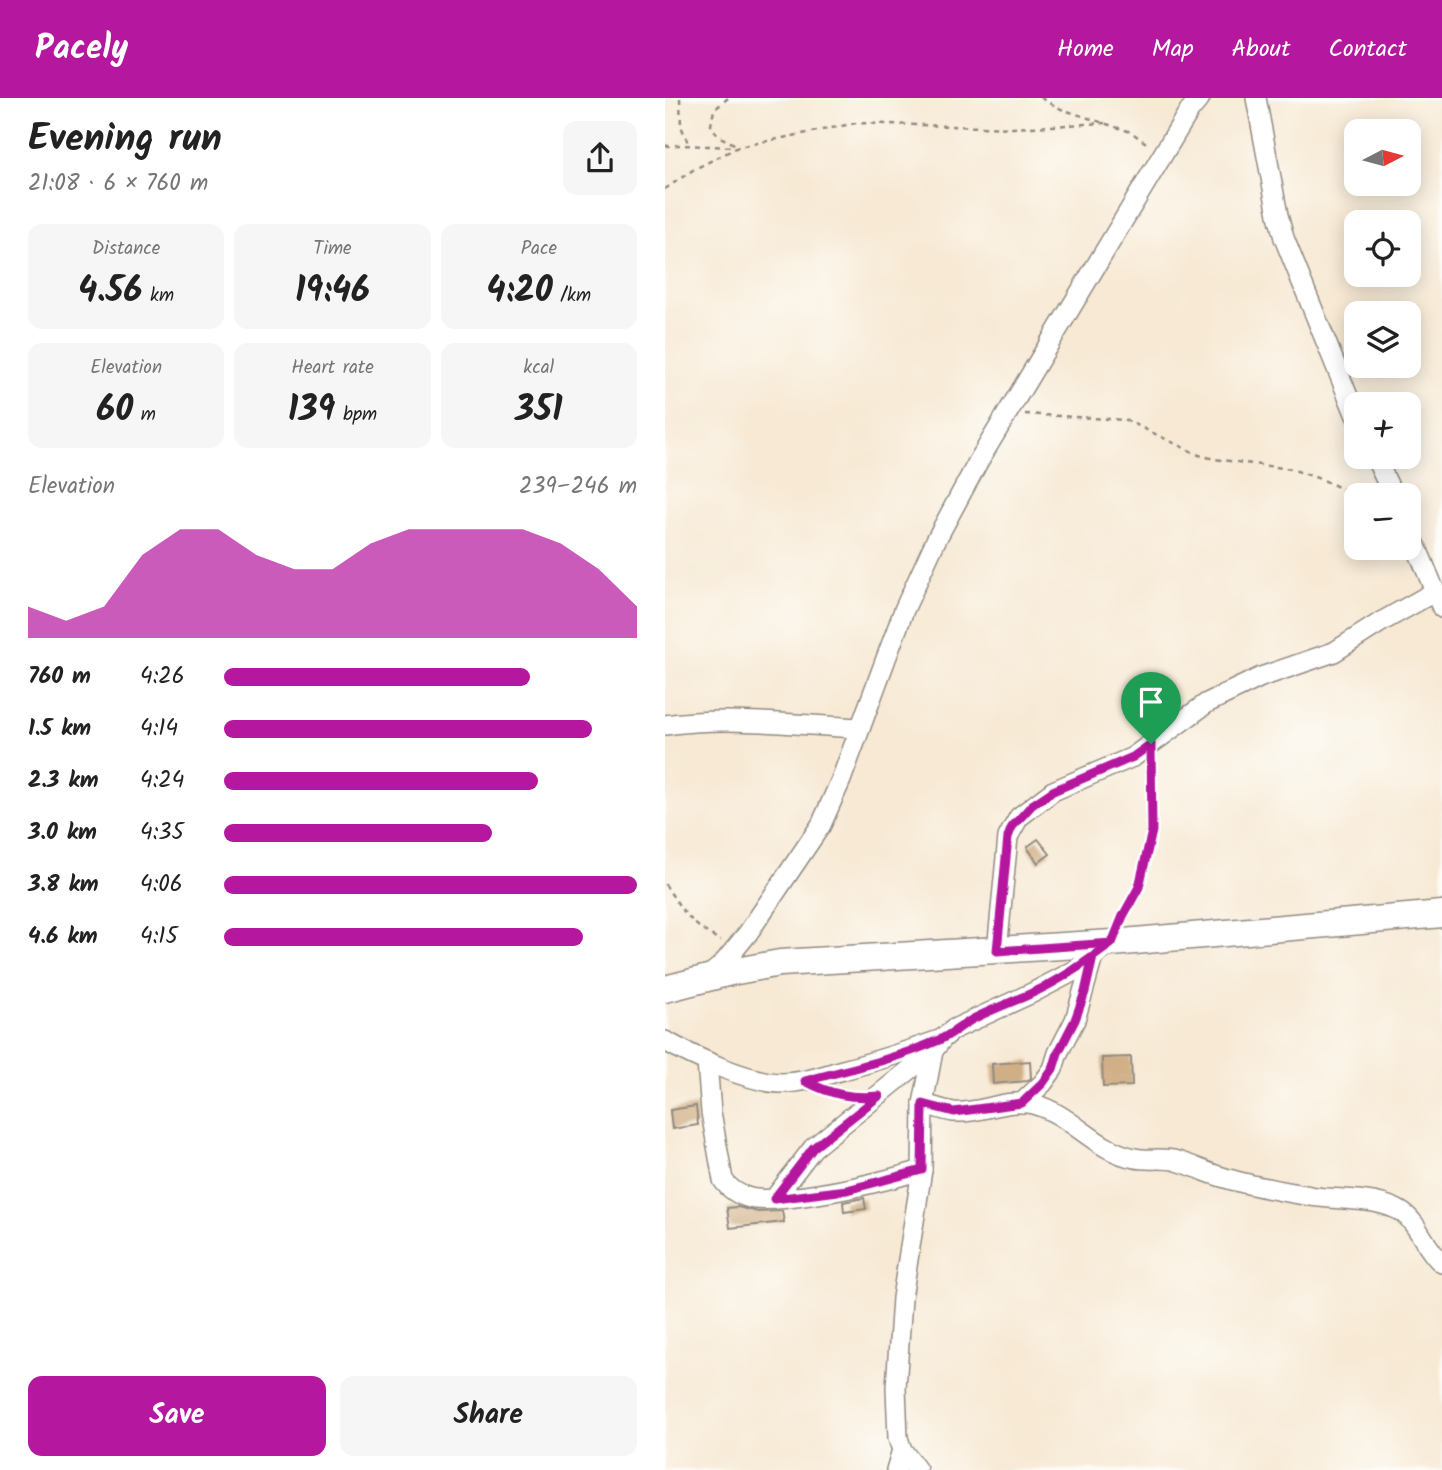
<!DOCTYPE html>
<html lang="en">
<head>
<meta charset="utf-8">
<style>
	:root { --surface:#fff; --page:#f6f6f6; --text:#222; --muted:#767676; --accent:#b5179e }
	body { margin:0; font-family:Kalam,sans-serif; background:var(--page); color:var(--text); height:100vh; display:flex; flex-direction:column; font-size:26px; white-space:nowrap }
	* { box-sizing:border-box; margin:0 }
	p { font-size:23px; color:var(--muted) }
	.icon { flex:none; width:38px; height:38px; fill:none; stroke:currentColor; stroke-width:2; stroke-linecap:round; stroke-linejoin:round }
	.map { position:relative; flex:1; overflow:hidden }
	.sheet { display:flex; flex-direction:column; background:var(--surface); width:665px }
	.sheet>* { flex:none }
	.needle { width:46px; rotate:84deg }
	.fabs { position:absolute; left:679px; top:21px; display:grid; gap:14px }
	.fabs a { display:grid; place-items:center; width:77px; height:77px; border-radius:14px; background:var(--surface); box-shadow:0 4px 18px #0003; font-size:35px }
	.pin { position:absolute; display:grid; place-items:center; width:60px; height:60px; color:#fff; margin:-72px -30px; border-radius:50% 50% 50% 0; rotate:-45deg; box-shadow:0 0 7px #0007 }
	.pin .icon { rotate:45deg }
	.round { display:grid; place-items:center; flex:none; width:74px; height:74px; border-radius:14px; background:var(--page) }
	.overview { display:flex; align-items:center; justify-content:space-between; height:119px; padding:0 28px }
	h1 { font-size:38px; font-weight:700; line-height:52px }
	.figures { display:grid; grid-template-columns:repeat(3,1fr); gap:10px; height:119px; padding:7px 28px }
	.figures div { display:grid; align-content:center; border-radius:14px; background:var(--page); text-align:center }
	.figures b { font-size:35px; font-weight:700 }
	.figures small { font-size:19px; font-weight:400 }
	.figures p { font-size:19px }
	.chart { height:196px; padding:14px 28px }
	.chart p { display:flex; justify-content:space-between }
	.chart svg { width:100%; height:126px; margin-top:7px; fill:var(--accent); opacity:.7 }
	.cta { display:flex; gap:14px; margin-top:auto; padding:14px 28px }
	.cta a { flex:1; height:80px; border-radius:14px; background:var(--accent); color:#fff; font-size:28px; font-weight:700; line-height:80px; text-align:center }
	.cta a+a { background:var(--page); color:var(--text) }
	ul { padding:0 28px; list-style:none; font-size:23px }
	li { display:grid; grid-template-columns:112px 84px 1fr; align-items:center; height:52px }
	li i { height:18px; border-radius:9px; background:var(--accent) }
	header { display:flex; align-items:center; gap:42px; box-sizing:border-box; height:98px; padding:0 35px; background:var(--accent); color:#fff }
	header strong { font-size:33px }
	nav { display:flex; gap:38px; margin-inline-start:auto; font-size:24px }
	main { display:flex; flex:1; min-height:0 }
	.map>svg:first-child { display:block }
	.building { fill:#d0af86 }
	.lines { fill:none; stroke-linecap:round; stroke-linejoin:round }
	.minor-casing { stroke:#918a80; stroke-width:22 }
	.major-casing { stroke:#918a80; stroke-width:29 }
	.path { stroke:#918a80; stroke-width:2.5; stroke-dasharray:5 5; stroke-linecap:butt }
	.minor { stroke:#fff; stroke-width:19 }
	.major { stroke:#fff; stroke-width:26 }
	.route-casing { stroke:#fff; stroke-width:14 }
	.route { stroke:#b5179e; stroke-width:9 }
</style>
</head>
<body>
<header>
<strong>Pacely</strong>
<nav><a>Home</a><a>Map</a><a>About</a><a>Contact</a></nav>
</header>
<main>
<section class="sheet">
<div class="overview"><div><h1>Evening run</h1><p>21:08 · 6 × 760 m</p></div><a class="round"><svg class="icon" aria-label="share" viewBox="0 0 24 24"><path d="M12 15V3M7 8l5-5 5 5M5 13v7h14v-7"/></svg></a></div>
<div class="figures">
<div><p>Distance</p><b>4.56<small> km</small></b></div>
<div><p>Time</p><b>19:46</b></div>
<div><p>Pace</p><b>4:20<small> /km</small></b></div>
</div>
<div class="figures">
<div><p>Elevation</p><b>60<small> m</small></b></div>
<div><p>Heart rate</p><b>139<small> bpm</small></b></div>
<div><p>kcal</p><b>351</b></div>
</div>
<div class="chart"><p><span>Elevation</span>239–246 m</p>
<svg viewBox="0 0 160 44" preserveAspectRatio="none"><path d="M0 44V33L10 38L20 33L30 15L40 6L50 6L60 15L70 20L80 20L90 11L100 6L110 6L120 6L130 6L140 11L150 20L160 33V44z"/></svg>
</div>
<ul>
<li><b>760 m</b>4:26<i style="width:74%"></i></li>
<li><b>1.5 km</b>4:14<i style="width:89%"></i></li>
<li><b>2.3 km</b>4:24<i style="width:76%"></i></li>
<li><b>3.0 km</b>4:35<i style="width:65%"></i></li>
<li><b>3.8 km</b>4:06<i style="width:100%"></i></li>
<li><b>4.6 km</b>4:15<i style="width:87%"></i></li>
</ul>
<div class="cta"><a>Save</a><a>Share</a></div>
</section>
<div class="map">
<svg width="777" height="1372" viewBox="0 0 777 1372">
	<rect width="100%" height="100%" fill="#fdfcf7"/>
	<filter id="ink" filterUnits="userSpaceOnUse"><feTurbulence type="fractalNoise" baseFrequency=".0143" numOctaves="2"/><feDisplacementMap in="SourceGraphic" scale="14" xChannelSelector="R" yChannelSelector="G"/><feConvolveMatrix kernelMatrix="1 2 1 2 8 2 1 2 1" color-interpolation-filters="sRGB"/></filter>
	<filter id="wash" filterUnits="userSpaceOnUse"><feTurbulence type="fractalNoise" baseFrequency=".00686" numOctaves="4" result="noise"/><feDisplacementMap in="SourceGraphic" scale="28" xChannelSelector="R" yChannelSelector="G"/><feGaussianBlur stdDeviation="1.57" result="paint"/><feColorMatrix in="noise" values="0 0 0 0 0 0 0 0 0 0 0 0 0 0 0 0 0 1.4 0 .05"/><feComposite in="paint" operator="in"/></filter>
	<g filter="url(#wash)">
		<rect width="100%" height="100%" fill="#f7e9d4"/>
		<g id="blocks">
			<!-- building -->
			<g class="building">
				<path d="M 373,741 L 385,756 L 373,765 L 362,749 Z"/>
				<path d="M 466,959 L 467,988 L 438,989 L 437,960 Z"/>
				<path d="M 365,963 L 366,980 L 362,983 L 328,986 L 327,966 Z"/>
				<path d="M 31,1008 L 33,1027 L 7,1031 L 5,1012 Z"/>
				<path d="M 199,1100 L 201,1111 L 179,1114 L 178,1104 Z"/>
				<path d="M 73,1109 L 93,1114 L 117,1113 L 119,1124 L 65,1130 L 62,1110 Z"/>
			</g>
		</g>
	</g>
	<g filter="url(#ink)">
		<use href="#blocks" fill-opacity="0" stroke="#918a80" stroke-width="2"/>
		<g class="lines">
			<!-- minor casing -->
			<g class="minor-casing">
				<g id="minor">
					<path d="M 591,0 L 613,117 L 619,140 L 691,318"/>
					<path d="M 710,359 L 728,397"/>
					<path d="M 744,431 L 777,510"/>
					<path d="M 0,627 C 64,618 130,627 195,630"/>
					<path d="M 332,853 L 343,739 L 354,719 L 388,693 L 468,659 L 542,605 L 596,579 L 669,554 L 716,524 L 771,493"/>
					<path d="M 42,879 L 57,867 L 83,835 L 156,727 L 176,682 L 239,512 L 271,442 L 313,364 L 524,13 L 535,0"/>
					<path d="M 0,943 C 29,959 83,984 116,985 C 136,985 155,979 174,973 C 209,964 243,953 277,941"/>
					<path d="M 42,964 L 46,1014 L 58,1082 C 65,1092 73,1097 85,1100 C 96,1103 111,1101 123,1100 C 169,1095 213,1085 257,1072"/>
					<path d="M 357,1005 L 378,985 L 388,971 L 393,955 L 410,922 L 428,859"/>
					<path d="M 258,1006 C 268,1008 279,1013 289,1014 C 315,1016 342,1000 368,1006 C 407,1016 430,1053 470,1060 C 484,1063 498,1059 512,1063 C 527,1067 542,1075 557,1079 C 585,1088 616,1093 645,1098 C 674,1103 713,1098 738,1115 C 754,1126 760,1151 777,1165"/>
					<path d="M 109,1101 L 148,1050 L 268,953"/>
					<path d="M 231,1372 L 237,1352"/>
					<path d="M 252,1372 L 237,1352 L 233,1340 L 231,1290 L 237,1200 L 257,1072 L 258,1006 L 268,953 L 277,941 L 289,931 L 367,895 L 409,873 L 447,845"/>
				</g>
			</g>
			<!-- major casing -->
			<g class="major-casing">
				<path id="major" d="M 0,891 L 66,874 L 115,865 L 447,845 L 777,816"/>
			</g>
			<!-- path -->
			<g class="path">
				<path d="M 15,0 L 16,28 L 24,47"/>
				<path d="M 63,0 L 49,12 L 46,27 L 53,38 L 71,47"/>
				<path d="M 376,0 L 396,11 L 466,34 L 484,47"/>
				<path d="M 0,48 L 15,47 L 70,49"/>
				<path d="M 0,91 L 28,72 L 73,49 L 191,25 L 348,30 L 440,25"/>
				<path d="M 360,316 L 461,322 L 534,357 L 549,361 L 626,371 L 658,382 L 691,397"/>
				<path d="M 0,786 C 15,810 29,831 56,842"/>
				<path d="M 455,825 C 459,815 466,807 471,797 C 488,761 486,706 486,667"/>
				<path d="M 165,994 L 183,999"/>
			</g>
			<!-- minor -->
			<use href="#minor" class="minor"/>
			<!-- major -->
			<use href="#major" class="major"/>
		</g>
	</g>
	<g class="lines" filter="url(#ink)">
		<!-- route casing -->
		<g class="route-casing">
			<path id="route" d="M 486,646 L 468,659 L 388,693 L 367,707 L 347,729 L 343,739 L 332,853 L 447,845 C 421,864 395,883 365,896 C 347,904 328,911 310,920 C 298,926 286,937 274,942 C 231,961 184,971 140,983 C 165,996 186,1001 214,998 L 148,1050 L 109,1101 L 182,1092 L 257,1072 L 258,1006 L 289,1014 L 357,1005 L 378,985 L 388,971 L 393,955 L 410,922 L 420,894 L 428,859 L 447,845 L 458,818 L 474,789 L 487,733 L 486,646"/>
		</g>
		<!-- route -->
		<use href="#route" class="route"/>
	</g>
</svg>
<div class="fabs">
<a><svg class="needle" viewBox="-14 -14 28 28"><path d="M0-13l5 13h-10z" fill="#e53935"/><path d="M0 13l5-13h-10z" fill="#767676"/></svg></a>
<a><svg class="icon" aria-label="locate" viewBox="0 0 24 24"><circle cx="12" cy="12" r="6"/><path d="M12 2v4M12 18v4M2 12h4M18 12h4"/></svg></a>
<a><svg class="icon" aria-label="layers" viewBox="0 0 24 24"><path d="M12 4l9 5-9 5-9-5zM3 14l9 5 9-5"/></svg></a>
<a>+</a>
<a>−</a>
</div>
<div class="pin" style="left:486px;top:646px;background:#1e9e55"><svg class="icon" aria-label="arrive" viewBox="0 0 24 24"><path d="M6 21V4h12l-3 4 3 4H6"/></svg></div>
</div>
</main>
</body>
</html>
